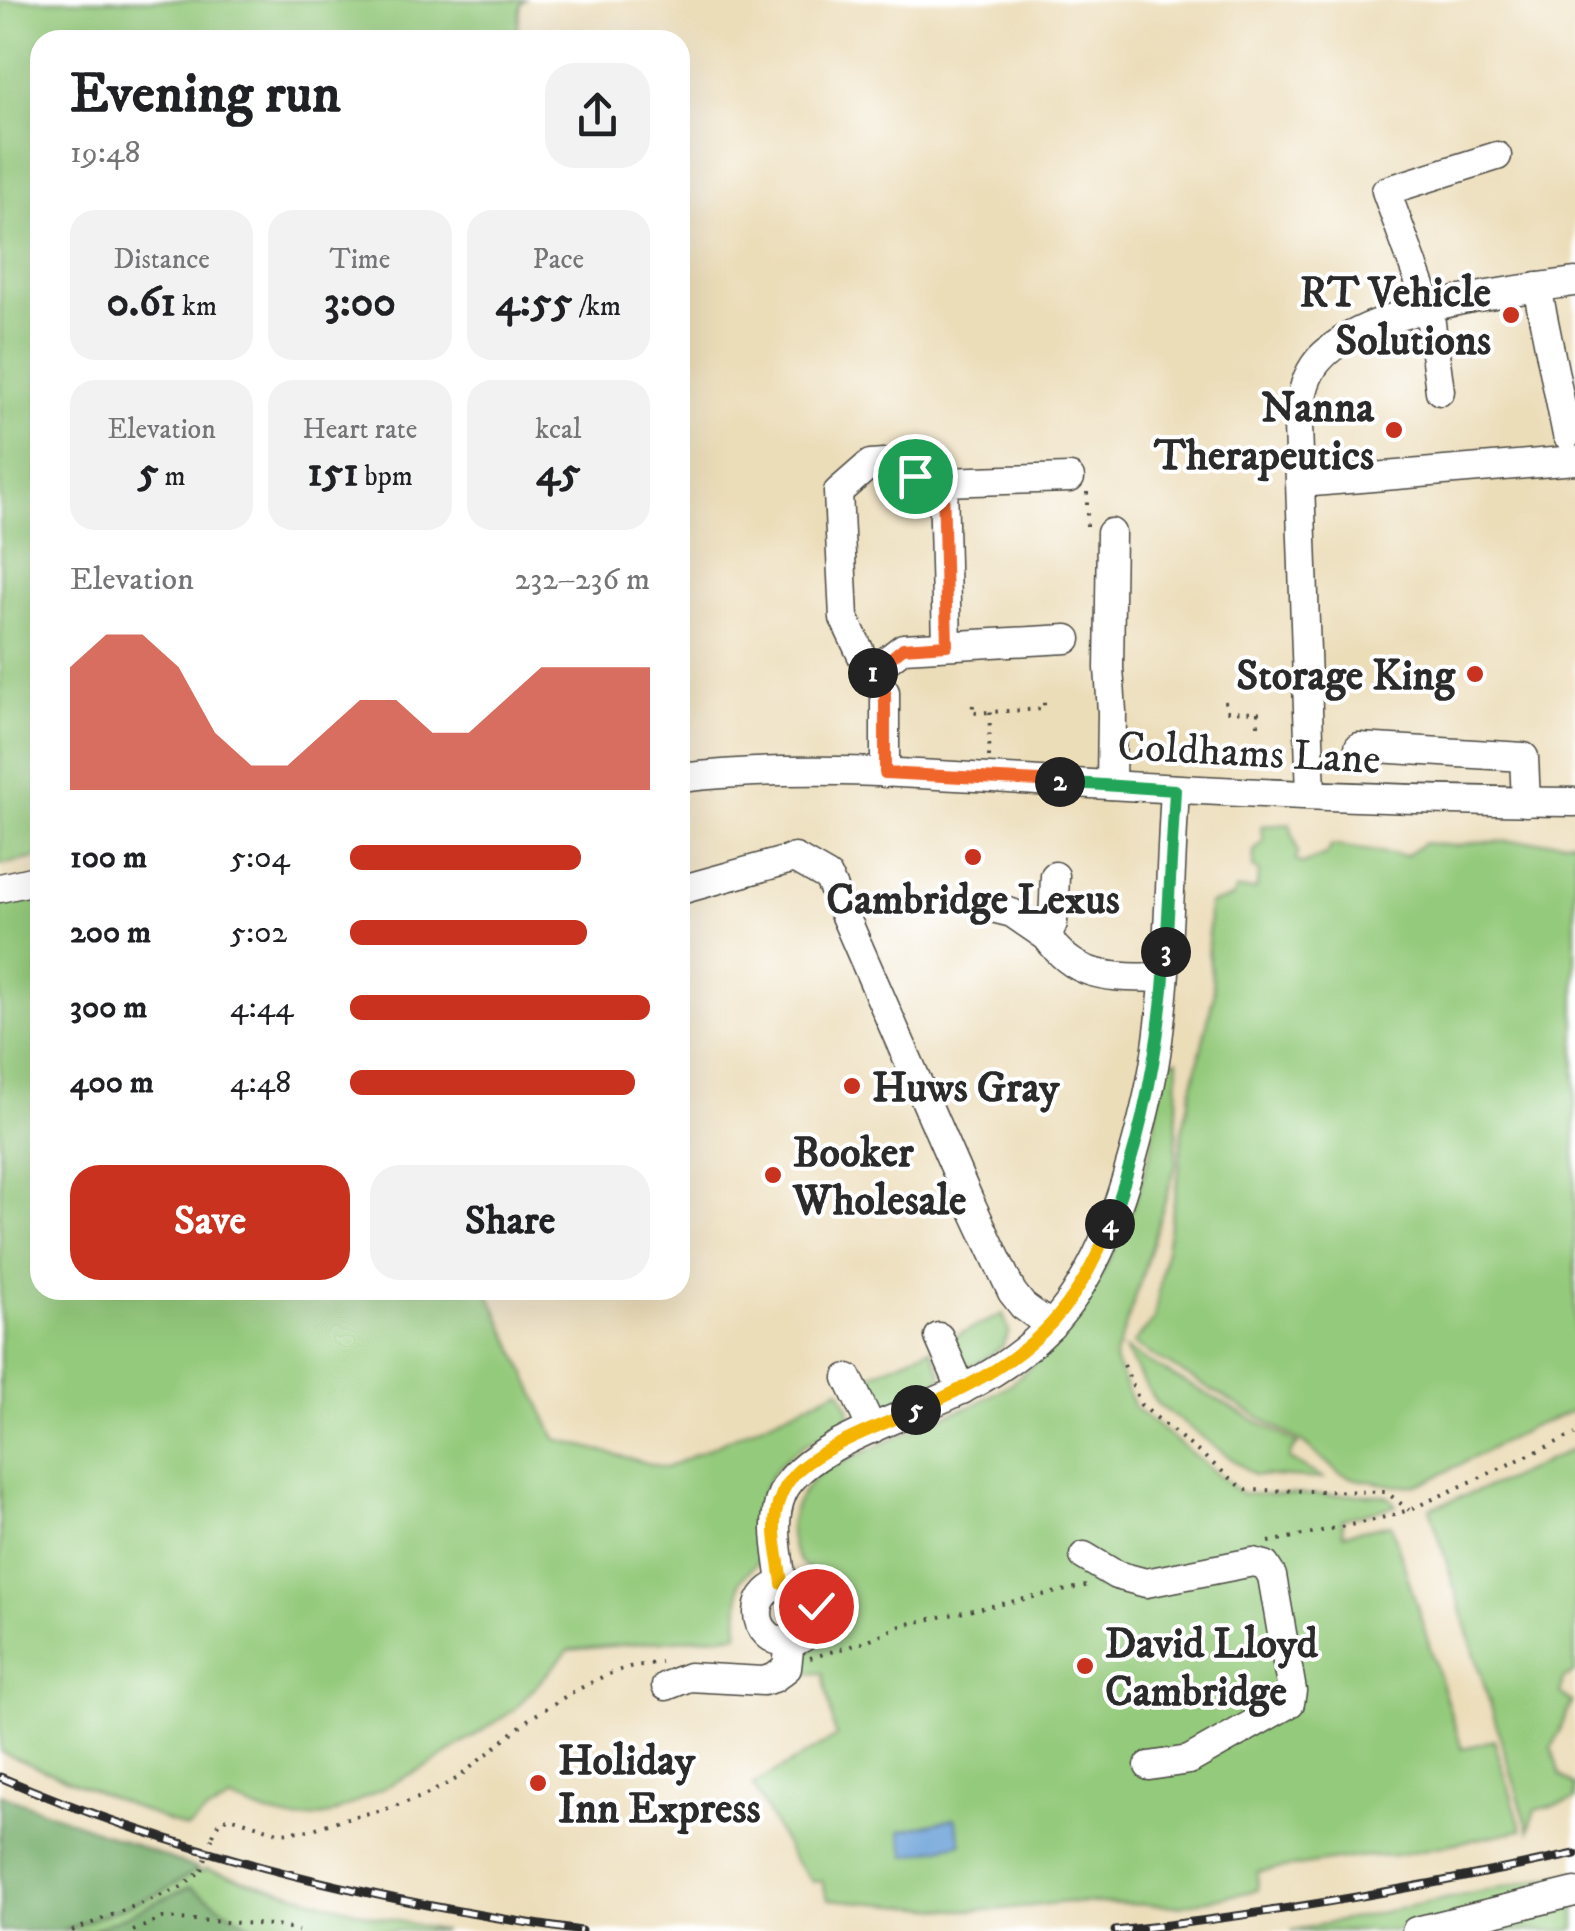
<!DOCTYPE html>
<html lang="en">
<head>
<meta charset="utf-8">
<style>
	:root { --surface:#fff; --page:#f2f2f2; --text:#202124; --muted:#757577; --accent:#c8321e }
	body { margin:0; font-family:"IM FELL DW Pica",serif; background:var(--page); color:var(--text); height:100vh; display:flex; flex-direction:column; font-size:38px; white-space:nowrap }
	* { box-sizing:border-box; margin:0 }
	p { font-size:32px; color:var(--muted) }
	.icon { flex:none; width:55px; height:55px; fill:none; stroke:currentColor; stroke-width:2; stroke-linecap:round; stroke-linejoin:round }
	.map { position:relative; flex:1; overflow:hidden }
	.side { position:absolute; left:30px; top:30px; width:660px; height:1270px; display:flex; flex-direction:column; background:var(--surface); border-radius:30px; box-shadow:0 10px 40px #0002 }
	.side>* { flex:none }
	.pin { position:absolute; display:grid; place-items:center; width:85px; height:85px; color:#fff; margin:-42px; border:5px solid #fff; border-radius:50%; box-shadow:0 2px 10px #0007 }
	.km { position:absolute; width:50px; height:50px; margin:-25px; border-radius:50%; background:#222; color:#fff; font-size:28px; line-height:50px; text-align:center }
	.round { display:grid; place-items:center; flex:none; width:105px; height:105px; border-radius:30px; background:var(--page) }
	.overview { display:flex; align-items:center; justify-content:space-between; height:170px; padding:0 40px }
	h1 { font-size:55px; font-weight:800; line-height:75px }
	.figures { display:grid; grid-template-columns:repeat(3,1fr); gap:15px; height:170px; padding:10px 40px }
	.figures div { display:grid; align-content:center; border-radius:25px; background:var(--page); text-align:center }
	.figures b { font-size:42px; font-weight:800 }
	.figures small { font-size:28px; font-weight:400 }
	.figures p { font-size:28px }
	.chart { height:280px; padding:20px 40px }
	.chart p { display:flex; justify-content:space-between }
	.chart svg { width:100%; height:180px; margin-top:10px; fill:var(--accent); opacity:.7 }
	.button { display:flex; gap:20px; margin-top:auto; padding:20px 40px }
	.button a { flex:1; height:115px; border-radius:30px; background:var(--accent); color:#fff; font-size:40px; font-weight:800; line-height:115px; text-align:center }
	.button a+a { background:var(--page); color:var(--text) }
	ul { padding:0 40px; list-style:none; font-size:32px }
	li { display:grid; grid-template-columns:160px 120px 1fr; align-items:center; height:75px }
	li i { height:25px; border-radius:12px; background:var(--accent) }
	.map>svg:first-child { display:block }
	.green { fill:#94ca7c; stroke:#607a54; stroke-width:2.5 }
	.forest { fill:#77ae6c; stroke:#516c4c; stroke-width:2.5 }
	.water { fill:#6aa1d8; stroke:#4a6682; stroke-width:2.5 }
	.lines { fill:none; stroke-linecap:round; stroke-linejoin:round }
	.minor-casing { stroke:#484640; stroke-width:31 }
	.path { stroke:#484640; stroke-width:4; stroke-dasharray:2.5 8; stroke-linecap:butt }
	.minor { stroke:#fff; stroke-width:28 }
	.rail-casing { stroke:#2b2b2b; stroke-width:9 }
	.rail { stroke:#fff; stroke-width:5; stroke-dasharray:15; stroke-linecap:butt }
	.path-bridge { stroke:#484640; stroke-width:4; stroke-dasharray:2.5 8; stroke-linecap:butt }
	.split-1-casing { stroke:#fff; stroke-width:20 }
	.split-2-casing { stroke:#fff; stroke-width:20 }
	.split-3-casing { stroke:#fff; stroke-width:20 }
	.split-4-casing { stroke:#fff; stroke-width:20 }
	.split-5-casing { stroke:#fff; stroke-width:20 }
	.split-6-casing { stroke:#fff; stroke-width:20 }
	.split-1 { stroke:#f0652b; stroke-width:12 }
	.split-2 { stroke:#f0652b; stroke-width:12 }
	.split-3 { stroke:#22a559; stroke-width:12 }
	.split-4 { stroke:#22a559; stroke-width:12 }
	.split-5 { stroke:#f5b400; stroke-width:12 }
	.split-6 { stroke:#f5b400; stroke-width:12 }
	.poi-dot { fill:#c8321e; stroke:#fff; stroke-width:4 }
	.labels { text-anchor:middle; stroke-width:8; stroke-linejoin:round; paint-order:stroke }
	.poi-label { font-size:42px; font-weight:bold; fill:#2b2b2b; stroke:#fff; text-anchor:start }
	.street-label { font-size:42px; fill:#2b2b2b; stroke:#fff }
</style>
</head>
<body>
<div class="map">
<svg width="1575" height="1931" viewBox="0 0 1575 1931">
	<rect width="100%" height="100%" fill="#fff"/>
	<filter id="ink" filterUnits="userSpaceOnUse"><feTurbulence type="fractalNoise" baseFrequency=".01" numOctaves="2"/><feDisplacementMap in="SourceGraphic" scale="20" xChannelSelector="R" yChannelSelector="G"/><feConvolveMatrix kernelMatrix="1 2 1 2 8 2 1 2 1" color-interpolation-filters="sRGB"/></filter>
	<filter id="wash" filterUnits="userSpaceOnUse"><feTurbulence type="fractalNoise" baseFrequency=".0048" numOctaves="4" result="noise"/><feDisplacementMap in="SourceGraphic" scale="40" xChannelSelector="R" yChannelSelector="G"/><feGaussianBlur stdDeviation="2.25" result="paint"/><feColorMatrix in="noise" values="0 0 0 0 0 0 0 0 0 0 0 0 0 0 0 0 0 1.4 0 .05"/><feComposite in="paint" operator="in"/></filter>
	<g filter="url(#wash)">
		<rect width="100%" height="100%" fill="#ecddb9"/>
		<!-- green -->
		<g class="green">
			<path d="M 0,0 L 525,0 L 521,3 L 516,40 L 40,40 L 40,857 L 0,865 Z"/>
			<path d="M 1290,824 L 1298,854 L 1295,860 L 1302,864 L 1326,855 L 1332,845 L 1405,856 L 1424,843 L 1455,846 L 1477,842 L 1575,841 L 1575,1410 L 1534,1426 L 1428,1481 L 1417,1485 L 1398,1486 L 1355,1479 L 1339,1473 L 1303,1443 L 1133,1344 L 1154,1320 L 1180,1165 L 1182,1131 L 1214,994 L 1208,950 L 1209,904 L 1233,897 L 1235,890 L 1256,889 L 1259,872 L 1253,868 L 1254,851 L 1264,841 L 1261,826 Z"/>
			<path d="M 40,883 L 40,1290 L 487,1290 L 556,1439 L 666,1468 L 840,1389 L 850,1410 L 849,1423 C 833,1431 814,1438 799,1448 C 760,1476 750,1513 761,1558 L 740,1581 L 738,1634 L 569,1650 L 514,1710 L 433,1763 L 330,1815 L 296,1820 L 268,1814 L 231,1800 L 205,1814 L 187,1829 L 0,1752 L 0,893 Z"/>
			<path d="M 1178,1060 L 1176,1165 L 1133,1305 L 1114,1358 L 1134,1407 L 1242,1494 L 1383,1495 L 1390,1498 L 1396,1506 L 1342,1519 L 1343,1534 L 1391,1524 L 1462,1749 L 1494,1740 L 1522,1830 L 1397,1855 L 1357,1857 L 1257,1872 L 1258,1890 L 1179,1906 L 1068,1902 L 995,1910 L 955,1910 L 828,1899 L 822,1881 L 813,1882 L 793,1859 L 753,1785 L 836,1737 L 823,1673 L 803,1674 L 803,1651 C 830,1637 829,1624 825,1596 L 831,1595 C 826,1588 822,1581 817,1576 C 811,1570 803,1567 799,1560 C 778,1529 797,1491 823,1471 L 943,1416 L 972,1406 L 1013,1382 L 1062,1339 L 1102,1273 L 1126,1227 L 1150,1153 L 1164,1062 Z"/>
			<path d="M 1003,1314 L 1009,1332 L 1002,1347 L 976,1364 L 967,1367 L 960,1362 L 949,1339 Z"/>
			<path d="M 931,1348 L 942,1374 L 938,1383 L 886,1407 L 874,1406 L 859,1380 Z"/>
			<path d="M 1124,1349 L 1298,1444 L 1292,1450 L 1289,1459 L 1325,1479 L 1254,1475 L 1156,1403 Z"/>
			<path d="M 1575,1448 L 1575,1673 L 1563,1679 L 1560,1694 L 1572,1702 L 1552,1748 L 1560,1775 L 1575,1786 L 1575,1800 L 1535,1810 L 1529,1831 L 1430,1508 L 1505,1481 Z"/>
			<path d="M 198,1869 L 198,1871 L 203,1872 L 206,1869 L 370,1915 L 444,1931 L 260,1931 L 190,1887 L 92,1931 L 62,1931 L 158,1894 Z"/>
			<path d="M 1575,1872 L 1575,1929 L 1567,1931 L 1291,1931 Z"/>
		</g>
		<!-- forest -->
		<g class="forest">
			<path d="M 0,1794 L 198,1869 L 158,1894 L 62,1931 L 0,1931 Z"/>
			<path d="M 190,1887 L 260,1931 L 92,1931 Z"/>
		</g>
		<!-- water -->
		<path class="water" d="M 955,1818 L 962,1843 L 906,1856 L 900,1831 Z"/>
	</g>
	<g filter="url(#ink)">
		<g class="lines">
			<!-- minor casing -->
			<g class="minor-casing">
				<g id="minor">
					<path d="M 1537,287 L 1567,435"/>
					<path d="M 1440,391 L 1429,308 L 1386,191 L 1497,156"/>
					<path d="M 1301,483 L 1575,460"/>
					<path d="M 1111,533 L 1109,668 L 1112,712 L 1111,785"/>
					<path d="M 947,645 L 943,482 L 1070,478"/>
					<path d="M 872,672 L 903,648 L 1067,639"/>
					<path d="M 1359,747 L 1524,757 L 1526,802"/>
					<path d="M 885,773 L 885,692 L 863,658 L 844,618 L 838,492 L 870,464 L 898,462 L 915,475 L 930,475 L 943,482"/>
					<path d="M 680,778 C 810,762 944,776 1074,783 C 1241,793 1408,801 1575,802"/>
					<path d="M 1311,795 L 1298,425 C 1301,403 1302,384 1314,366 C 1353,309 1509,291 1575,282"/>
					<path d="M 1055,876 L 1053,923 L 1047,937 C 1078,982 1114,976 1164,978"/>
					<path d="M 0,888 L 40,879"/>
					<path d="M 680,890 L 795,858 L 828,877 L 969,1200 L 1012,1292 L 1023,1306 L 1051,1326"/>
					<path d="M 988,907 L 1012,913 L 1047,937"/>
					<path d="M 939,1337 L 962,1390"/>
					<path d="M 848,1378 L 872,1429"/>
					<path d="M 1084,1556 L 1116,1575 L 1146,1583 L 1253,1562 L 1265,1565 L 1272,1576 L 1292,1691 L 1290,1703 L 1189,1760 L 1149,1766"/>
					<path d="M 782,1584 C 779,1554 770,1523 782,1494 C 803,1445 917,1413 963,1389 C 1011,1365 1054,1332 1081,1285 C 1105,1246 1120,1202 1132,1159 C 1143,1120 1153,1080 1158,1040 C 1169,957 1170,873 1175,789"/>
					<circle cx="787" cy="1613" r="29"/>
					<path d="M 666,1686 L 689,1677 L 763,1681 L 774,1678 L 787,1668 L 790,1641"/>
					<path d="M 1416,1931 L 1575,1892"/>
				</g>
			</g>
			<!-- path -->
			<g class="path">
				<path d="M 1087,492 L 1087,532"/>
				<path d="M 1225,701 L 1226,711 L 1258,712 L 1258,731"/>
				<path d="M 973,705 L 972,713 L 1044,709 L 1044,699"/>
				<path d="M 989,757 L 990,712"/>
				<path d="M 1124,1365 L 1141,1405 L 1245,1490 L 1386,1492 L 1409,1510"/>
				<path d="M 1269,1542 L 1374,1520 L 1409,1510 L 1575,1434"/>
				<path d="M 810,1658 L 861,1643 L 903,1625 L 1090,1585"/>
				<path d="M 213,1835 L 219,1821 L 230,1817 L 281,1833 L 310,1830 L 343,1819 L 383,1810 L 424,1796 L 458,1778 L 529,1719 L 571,1693 L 606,1675 L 629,1667 L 661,1662"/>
				<path d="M 72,1931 L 182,1887 L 202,1870"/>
				<path d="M 133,1931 L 163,1918 L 272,1925 L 298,1931"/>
			</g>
			<!-- minor -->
			<use href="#minor" class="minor"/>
			<!-- rail casing -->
			<g class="rail-casing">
				<g id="rail">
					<path d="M 0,1777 C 187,1857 380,1902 581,1931"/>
					<path d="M 1115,1931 C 1269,1915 1423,1887 1575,1854"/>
				</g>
			</g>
			<!-- rail -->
			<use href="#rail" class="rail"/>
			<!-- path-bridge -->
			<path class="path-bridge" d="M 202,1870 L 213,1835"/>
		</g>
	</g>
	<g class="lines" filter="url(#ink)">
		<!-- split-1 casing -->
		<g class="split-1-casing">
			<path id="split-1" d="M 873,673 L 903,648 L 947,645 L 943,482 L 930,475 L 915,476"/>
		</g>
		<!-- split-2 casing -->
		<g class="split-2-casing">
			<path id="split-2" d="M 873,673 L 885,692 L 885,773 L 1060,782"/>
		</g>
		<!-- split-3 casing -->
		<g class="split-3-casing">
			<path id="split-3" d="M 1060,782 L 1175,790 L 1166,952"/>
		</g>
		<!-- split-4 casing -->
		<g class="split-4-casing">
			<path id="split-4" d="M 1110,1224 C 1143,1136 1160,1046 1166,952"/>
		</g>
		<!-- split-5 casing -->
		<g class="split-5-casing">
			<path id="split-5" d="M 916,1410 C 1014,1367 1071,1327 1110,1224"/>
		</g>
		<!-- split-6 casing -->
		<g class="split-6-casing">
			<path id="split-6" d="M 816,1606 C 808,1591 799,1584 782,1584 C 780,1561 772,1536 776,1513 C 778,1501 784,1487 792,1477 C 813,1450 884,1424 916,1410"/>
		</g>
		<!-- split-1 -->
		<use href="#split-1" class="split-1"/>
		<!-- split-2 -->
		<use href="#split-2" class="split-2"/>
		<!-- split-3 -->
		<use href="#split-3" class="split-3"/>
		<!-- split-4 -->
		<use href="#split-4" class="split-4"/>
		<!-- split-5 -->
		<use href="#split-5" class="split-5"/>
		<!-- split-6 -->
		<use href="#split-6" class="split-6"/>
	</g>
	<!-- markers -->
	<g class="poi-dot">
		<circle cx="1511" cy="315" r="10"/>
		<circle cx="1394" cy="430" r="10"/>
		<circle cx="1475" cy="674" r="10"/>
		<circle cx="973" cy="857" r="10"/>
		<circle cx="852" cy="1086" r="10"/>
		<circle cx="773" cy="1175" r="10"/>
		<circle cx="1085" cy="1666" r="10"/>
		<circle cx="538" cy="1783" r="10"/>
	</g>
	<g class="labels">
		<!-- poi labels -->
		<g class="poi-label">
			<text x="1491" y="306" text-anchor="end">RT Vehicle<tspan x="1491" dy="48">Solutions</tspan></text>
			<text x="1374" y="421" text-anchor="end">Nanna<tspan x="1374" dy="48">Therapeutics</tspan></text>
			<text x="1455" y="689" text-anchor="end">Storage King</text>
			<text x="973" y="913" text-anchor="middle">Cambridge Lexus</text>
			<text x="872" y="1101">Huws Gray</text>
			<text x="793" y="1166">Booker<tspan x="793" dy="48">Wholesale</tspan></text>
			<text x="1105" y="1657">David Lloyd<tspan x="1105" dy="48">Cambridge</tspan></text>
			<text x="558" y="1774">Holiday<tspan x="558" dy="48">Inn Express</tspan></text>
		</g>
		<!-- street labels -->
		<g class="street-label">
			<text transform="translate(1249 751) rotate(3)" y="15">Coldhams Lane</text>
		</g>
	</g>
</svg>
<div class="pin" style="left:915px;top:476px;background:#1e9e55"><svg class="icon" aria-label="arrive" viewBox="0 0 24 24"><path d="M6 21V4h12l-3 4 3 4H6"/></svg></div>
<div class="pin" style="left:816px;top:1606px;background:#d93025"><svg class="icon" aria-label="check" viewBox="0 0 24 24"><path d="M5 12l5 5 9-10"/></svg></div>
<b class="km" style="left:873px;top:673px">1</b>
<b class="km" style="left:1060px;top:782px">2</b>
<b class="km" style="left:1166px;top:952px">3</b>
<b class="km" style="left:1110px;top:1224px">4</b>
<b class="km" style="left:916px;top:1410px">5</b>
<section class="side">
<div class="overview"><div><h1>Evening run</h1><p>19:48</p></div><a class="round"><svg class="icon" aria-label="share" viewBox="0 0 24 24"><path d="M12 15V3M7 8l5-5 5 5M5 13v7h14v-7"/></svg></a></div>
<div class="figures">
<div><p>Distance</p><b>0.61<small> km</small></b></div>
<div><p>Time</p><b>3:00</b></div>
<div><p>Pace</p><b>4:55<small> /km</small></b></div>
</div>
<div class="figures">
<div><p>Elevation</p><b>5<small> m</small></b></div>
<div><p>Heart rate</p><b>151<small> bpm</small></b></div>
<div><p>kcal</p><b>45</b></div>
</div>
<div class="chart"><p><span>Elevation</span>232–236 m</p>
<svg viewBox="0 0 160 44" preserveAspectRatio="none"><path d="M0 44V14L10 6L20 6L30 14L40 30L50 38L60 38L70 30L80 22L90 22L100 30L110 30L120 22L130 14L140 14L150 14L160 14V44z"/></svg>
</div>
<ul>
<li><b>100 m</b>5:04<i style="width:77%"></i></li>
<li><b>200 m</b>5:02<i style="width:79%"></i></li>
<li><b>300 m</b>4:44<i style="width:100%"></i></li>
<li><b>400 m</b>4:48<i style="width:95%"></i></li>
</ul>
<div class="button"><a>Save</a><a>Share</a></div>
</section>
</div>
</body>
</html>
